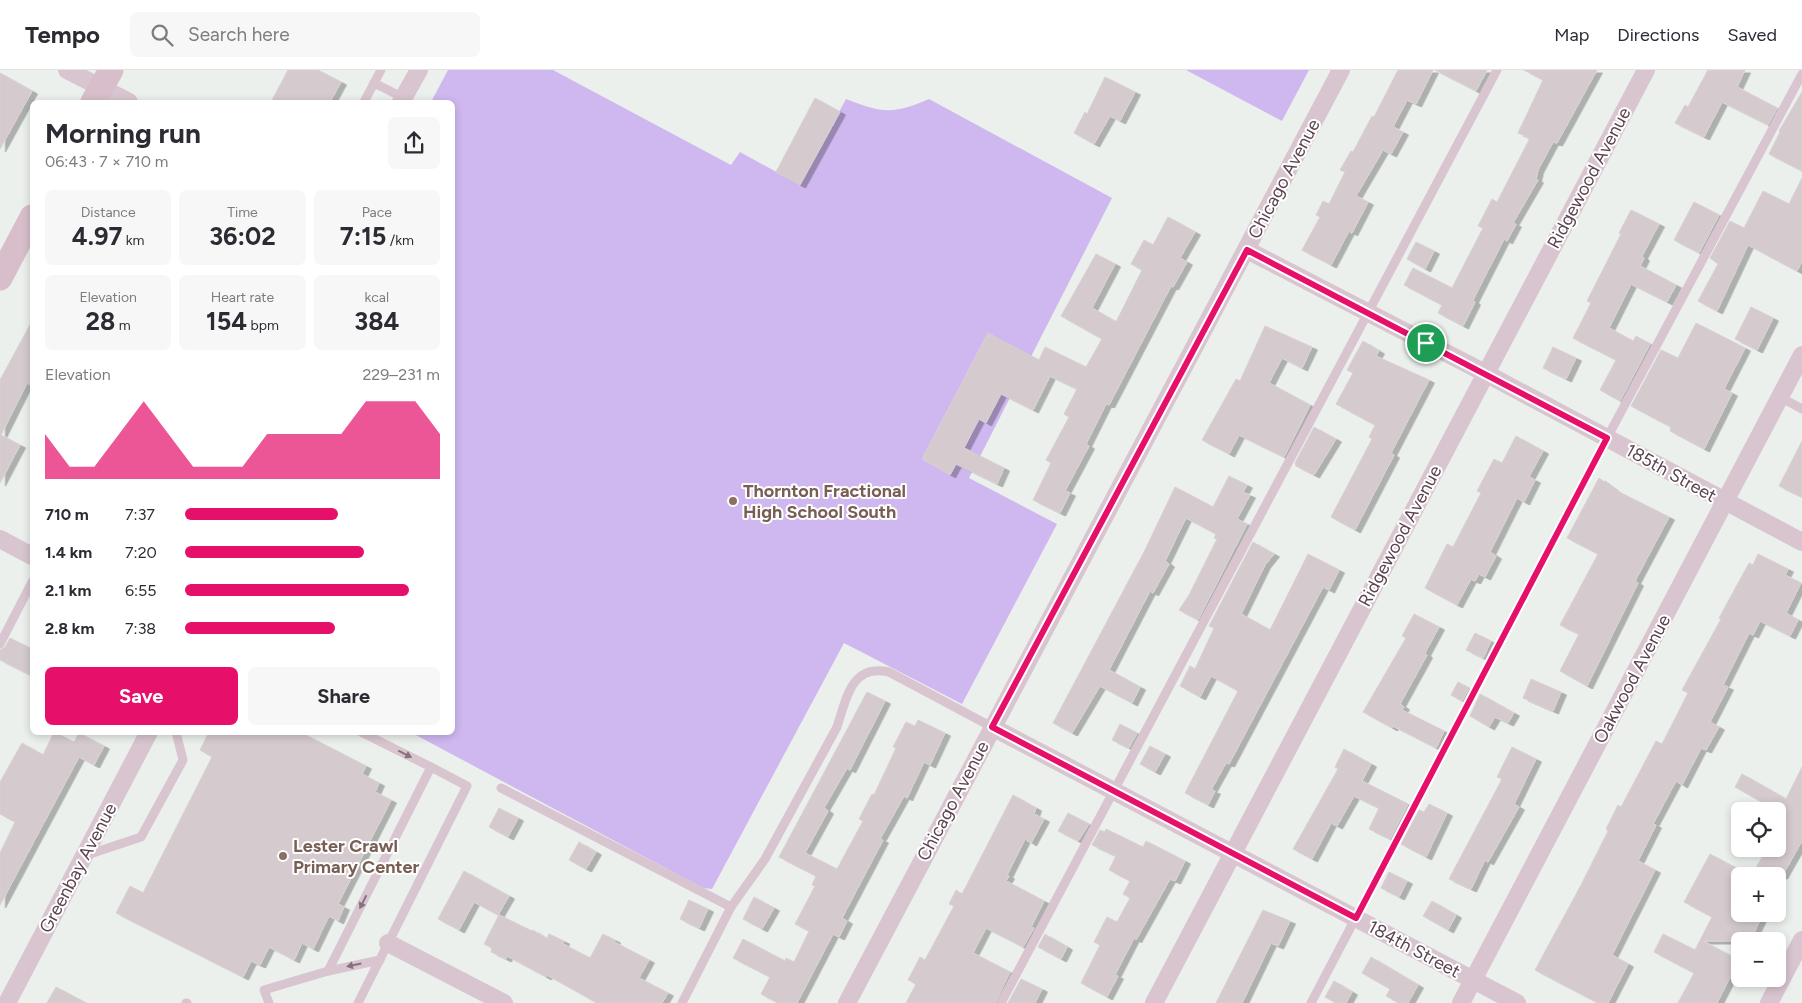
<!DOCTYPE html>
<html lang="en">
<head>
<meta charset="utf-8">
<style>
	:root { --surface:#fff; --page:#f7f7f7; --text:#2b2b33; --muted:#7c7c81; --line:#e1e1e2; --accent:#e6106a }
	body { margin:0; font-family:Figtree,sans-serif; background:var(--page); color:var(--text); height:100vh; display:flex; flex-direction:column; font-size:19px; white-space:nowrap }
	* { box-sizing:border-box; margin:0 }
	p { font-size:16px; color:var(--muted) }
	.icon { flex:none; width:28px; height:28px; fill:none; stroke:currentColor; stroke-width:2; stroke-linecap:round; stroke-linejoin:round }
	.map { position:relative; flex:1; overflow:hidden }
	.drawer { position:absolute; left:30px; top:30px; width:425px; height:635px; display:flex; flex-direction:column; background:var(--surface); border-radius:8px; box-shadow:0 2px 8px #0003 }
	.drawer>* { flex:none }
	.fabs { position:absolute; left:1731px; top:732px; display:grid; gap:10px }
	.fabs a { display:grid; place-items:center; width:55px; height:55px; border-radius:8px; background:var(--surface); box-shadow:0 2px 8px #0003; font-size:25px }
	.pin { position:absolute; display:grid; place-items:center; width:42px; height:42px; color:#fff; margin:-21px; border:2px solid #fff; border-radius:50%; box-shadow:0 1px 5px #0007 }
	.round { display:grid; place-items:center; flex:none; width:52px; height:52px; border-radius:8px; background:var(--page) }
	.headline { display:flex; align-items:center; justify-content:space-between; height:85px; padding:0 15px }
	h1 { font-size:28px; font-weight:700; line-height:38px }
	.figures { display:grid; grid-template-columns:repeat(3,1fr); gap:8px; height:85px; padding:5px 15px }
	.figures div { display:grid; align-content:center; border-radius:8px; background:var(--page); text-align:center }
	.figures b { font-size:25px; font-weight:700 }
	.figures small { font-size:14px; font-weight:400 }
	.figures p { font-size:14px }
	.chart { height:140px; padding:10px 15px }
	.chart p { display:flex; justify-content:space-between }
	.chart svg { width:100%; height:90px; margin-top:5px; fill:var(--accent); opacity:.7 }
	.button { display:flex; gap:10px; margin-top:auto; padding:10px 15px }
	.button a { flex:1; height:58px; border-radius:8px; background:var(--accent); color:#fff; font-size:20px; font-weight:700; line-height:58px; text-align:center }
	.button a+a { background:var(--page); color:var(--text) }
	ul { padding:0 15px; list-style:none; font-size:16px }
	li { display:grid; grid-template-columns:80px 60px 1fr; align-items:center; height:38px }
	li i { height:12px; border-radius:6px; background:var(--accent) }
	header { display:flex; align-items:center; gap:30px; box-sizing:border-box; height:70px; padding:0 25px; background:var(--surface); border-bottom:1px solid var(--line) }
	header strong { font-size:24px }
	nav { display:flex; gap:28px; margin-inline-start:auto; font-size:18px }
	.search { width:350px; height:45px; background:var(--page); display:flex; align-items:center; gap:12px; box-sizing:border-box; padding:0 18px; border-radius:8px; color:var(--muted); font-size:19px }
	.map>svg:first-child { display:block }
	.green { fill:#cfb8f0 }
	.building { fill:#d5cbce; stroke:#d9d0d3; filter:url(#shadow) }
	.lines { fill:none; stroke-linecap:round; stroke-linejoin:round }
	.service { stroke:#d8c5cf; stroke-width:9 }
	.minor { stroke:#d8c5cf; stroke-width:18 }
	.secondary { stroke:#d7beca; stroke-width:25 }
	.oneway { fill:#87717c }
	.route-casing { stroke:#fff; stroke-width:10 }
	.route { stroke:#e6106a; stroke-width:6 }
	.education-dot { fill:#8d6e63; stroke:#fff; stroke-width:2 }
	.labels { text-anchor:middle; stroke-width:4; stroke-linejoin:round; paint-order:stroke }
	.street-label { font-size:18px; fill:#5b4450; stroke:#fff }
	.education-label { font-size:18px; font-weight:bold; fill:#785e54; stroke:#fff; text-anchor:start }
</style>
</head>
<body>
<header>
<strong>Tempo</strong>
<div class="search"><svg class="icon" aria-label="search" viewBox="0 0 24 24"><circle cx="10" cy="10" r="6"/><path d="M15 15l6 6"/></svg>Search here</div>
<nav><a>Map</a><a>Directions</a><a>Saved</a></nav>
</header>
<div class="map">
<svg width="1802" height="933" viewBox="0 0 1802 933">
	<defs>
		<filter id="shadow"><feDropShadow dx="5.5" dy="3" stdDeviation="0" flood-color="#0004"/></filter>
	</defs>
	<rect width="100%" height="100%" fill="#ecf0ec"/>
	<!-- green -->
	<g class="green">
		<path d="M 448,0 L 553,0 L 731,95 L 740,82 L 800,115 L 846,29 C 882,43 892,45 929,29 L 1112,128 L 969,408 L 1057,454 L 962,634 L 844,573 L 712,819 L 703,818 L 412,663 L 452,662 L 452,32 L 431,32 Z"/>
		<path d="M 1186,0 L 1309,0 L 1282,51 Z"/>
	</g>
	<!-- building -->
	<g class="building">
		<path d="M 288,0 L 318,0 L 341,12 L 330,32 L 271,32 Z"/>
		<path d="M 1398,0 L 1433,0 L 1416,34 L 1407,30 L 1393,57 L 1403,62 L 1391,84 L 1383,80 L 1356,126 L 1368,132 L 1352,163 L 1349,161 L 1331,195 L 1302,180 L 1320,147 L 1316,145 L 1323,131 L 1329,134 L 1345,102 L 1340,100 L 1351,81 L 1353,82 L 1372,46 L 1374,47 Z"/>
		<path d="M 1435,0 L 1487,0 L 1476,21 Z"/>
		<path d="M 1524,0 L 1597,0 L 1557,73 L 1553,72 L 1538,100 L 1536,109 L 1538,110 L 1513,153 L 1516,154 L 1507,171 L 1504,169 L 1473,230 L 1475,232 L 1463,256 L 1438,243 L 1442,235 L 1404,215 L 1413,198 L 1452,218 L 1483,158 L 1478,156 L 1492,129 L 1497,132 L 1530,68 L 1518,63 L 1543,10 Z"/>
		<path d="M 1708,0 L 1745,0 L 1737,17 L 1777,38 L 1768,55 L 1722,32 L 1704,67 L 1675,53 L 1685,35 L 1688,37 Z"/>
		<path d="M 0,3 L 32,21 L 0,79 Z"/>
		<path d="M 1105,7 L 1135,22 L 1120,51 L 1110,46 L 1094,74 L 1074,63 L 1085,42 L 1087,44 Z"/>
		<path d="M 1802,22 L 1802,101 L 1769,84 L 1780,62 L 1779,61 Z"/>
		<path d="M 815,28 L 840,42 L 800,115 L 776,102 Z"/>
		<path d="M 1802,108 L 1802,191 L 1797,201 L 1748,175 L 1717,241 L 1698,231 L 1718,194 L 1710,188 L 1730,151 L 1744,158 L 1763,121 L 1789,134 Z"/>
		<path d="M 1694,132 L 1719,145 L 1699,183 L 1674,170 Z"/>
		<path d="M 1631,140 L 1659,154 L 1642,186 L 1644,188 L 1640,196 L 1676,215 L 1667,232 L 1631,214 L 1609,258 L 1633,271 L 1636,266 L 1650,274 L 1620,331 L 1600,320 L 1616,290 L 1573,268 L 1591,233 L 1587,231 L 1621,164 L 1619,163 Z"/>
		<path d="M 1168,147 L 1195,162 L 1180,188 L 1187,192 L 1173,217 L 1171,216 L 1109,335 L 1106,334 L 1086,374 L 1089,376 L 1065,421 L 1070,423 L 1060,443 L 1033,430 L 1051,393 L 1046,390 L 1069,347 L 1064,344 L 1077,319 L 1050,306 L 1033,340 L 1001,324 L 986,353 L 979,349 L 964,378 L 1004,398 L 997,414 L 956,394 L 950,405 L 922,389 L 988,263 L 1039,290 L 1045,277 L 1086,297 L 1102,269 L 1061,246 L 1096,184 L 1115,194 L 1092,238 L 1116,252 L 1142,200 L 1131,194 L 1144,170 L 1153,175 Z"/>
		<path d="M 1416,172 L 1434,181 L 1425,199 L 1407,189 Z"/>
		<path d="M 1751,237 L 1773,248 L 1757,280 L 1735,269 Z"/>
		<path d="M 32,251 L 32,316 L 27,313 L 1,365 L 20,375 L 0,413 L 0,310 Z"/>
		<path d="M 1696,253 L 1745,278 L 1724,319 L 1732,323 L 1704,379 L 1670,361 L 1671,357 L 1631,336 L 1661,280 L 1678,288 Z"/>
		<path d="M 1265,256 L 1312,277 L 1302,298 L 1282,288 L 1269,313 L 1310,335 L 1284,387 L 1239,365 L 1229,384 L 1202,370 L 1236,309 L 1240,311 Z"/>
		<path d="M 1363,271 L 1379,281 L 1376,286 L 1429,310 L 1391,383 L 1394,385 L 1355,460 L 1331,447 L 1372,369 L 1369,367 L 1375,355 L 1336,334 L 1353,303 L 1347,300 Z"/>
		<path d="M 1553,277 L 1576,288 L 1566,309 L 1543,298 Z"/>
		<path d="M 1314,357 L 1336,369 L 1314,405 L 1296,396 L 1295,393 Z"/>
		<path d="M 1516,366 L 1543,381 L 1529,407 L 1535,410 L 1524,432 L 1517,428 L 1490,482 L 1496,486 L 1485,507 L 1479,504 L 1475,511 L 1471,509 L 1457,535 L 1425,518 L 1447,474 L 1453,477 L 1481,423 L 1477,421 L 1494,389 L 1502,393 Z"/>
		<path d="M 1802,371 L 1802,427 L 1779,416 Z"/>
		<path d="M 1229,406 L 1247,415 L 1243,422 L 1250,425 L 1237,449 L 1247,454 L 1198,550 L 1179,540 L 1189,525 L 1217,469 L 1214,468 L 1216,464 L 1186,448 L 1165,491 L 1169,494 L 1153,523 L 1150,521 L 1109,600 L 1140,617 L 1132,633 L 1100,616 L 1072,663 L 1053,653 L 1145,480 L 1175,417 L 1213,437 Z"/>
		<path d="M 1599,408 L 1617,421 L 1669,447 L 1635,511 L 1638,513 L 1587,616 L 1560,601 L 1579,564 L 1560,555 L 1598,484 L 1567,468 Z"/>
		<path d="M 1253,472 L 1274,484 L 1265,495 L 1241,544 L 1270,560 L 1308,484 L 1339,500 L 1329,520 L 1323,517 L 1229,694 L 1226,693 L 1211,720 L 1215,721 L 1208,735 L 1185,723 L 1238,621 L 1211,606 L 1200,627 L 1180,616 L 1190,596 L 1195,599 L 1214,558 L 1209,556 Z"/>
		<path d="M 1758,484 L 1788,499 L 1785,505 L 1801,513 L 1786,543 L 1798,550 L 1790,566 L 1760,551 L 1753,565 L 1749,563 L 1723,615 L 1728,617 L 1710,652 L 1719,657 L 1706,680 L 1701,678 L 1682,715 L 1676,711 L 1653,754 L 1656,755 L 1638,791 L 1655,800 L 1612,885 L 1628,894 L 1608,933 L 1598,933 L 1535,900 L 1581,815 L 1608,761 L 1606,759 L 1618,735 L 1621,737 L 1656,671 L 1662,674 L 1688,623 L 1682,620 L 1721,549 L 1719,548 L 1749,493 L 1753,495 Z"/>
		<path d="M 1414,544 L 1439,557 L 1425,583 L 1427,585 L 1400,634 L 1404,637 L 1402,640 L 1444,661 L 1436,678 L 1393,656 L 1392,658 L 1363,642 L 1406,568 L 1402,566 Z"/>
		<path d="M 1475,563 L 1491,571 L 1483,588 L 1466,580 Z"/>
		<path d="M 10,568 L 32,579 L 32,606 L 0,590 L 0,580 L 5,577 Z"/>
		<path d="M 1531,609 L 1561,622 L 1553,641 L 1523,628 Z"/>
		<path d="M 1458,612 L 1469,618 L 1462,631 L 1451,625 Z"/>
		<path d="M 867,622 L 885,631 L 850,700 L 847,698 L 824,738 L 828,741 L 805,783 L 837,799 L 863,751 L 859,749 L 872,724 L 874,725 L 896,678 L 893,677 L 906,652 L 915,656 L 918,650 L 945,663 L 930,695 L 924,692 L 907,728 L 904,726 L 880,769 L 883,770 L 842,848 L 847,851 L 839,867 L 833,864 L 797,933 L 778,933 L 761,924 L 770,907 L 733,888 L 743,869 L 785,891 L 786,888 L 794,892 L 809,861 L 795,854 L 815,816 L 812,815 L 816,806 L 779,787 Z"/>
		<path d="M 1480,624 L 1514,643 L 1508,653 L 1495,647 L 1489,657 L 1470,646 Z"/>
		<path d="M 1120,654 L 1137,663 L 1129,678 L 1112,670 Z"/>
		<path d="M 54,662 L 74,672 L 79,663 L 104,676 L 94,695 L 79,687 L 0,835 L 0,783 L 15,752 L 0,744 L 0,712 L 22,673 L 43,685 Z"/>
		<path d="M 209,662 L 300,662 L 366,696 L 362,704 L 379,713 L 375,722 L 391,730 L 338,834 L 344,837 L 338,851 L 329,846 L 313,879 L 302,873 L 294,890 L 269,877 L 260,895 L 251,891 L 243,907 L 116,843 L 130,816 L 143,823 L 212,687 L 200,680 Z"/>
		<path d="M 1150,676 L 1165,684 L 1155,702 L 1140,694 Z"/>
		<path d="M 1512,677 L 1536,689 L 1514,734 L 1519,737 L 1488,792 L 1485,790 L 1471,819 L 1449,809 L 1502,709 L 1497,707 Z"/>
		<path d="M 1344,679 L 1371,694 L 1362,711 L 1408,734 L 1390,769 L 1369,759 L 1379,738 L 1354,726 L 1337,756 L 1331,753 L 1312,789 L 1293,779 L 1338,699 L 1335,697 Z"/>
		<path d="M 1802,697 L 1802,771 L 1782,806 L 1751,806 L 1767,779 L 1778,779 L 1778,741 L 1763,741 L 1767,735 L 1735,717 L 1742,704 L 1786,729 Z"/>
		<path d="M 1013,725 L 1036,738 L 1034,744 L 1044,749 L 1031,773 L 1025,769 L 1007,805 L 1009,806 L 1006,811 L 1044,831 L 1031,857 L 1034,858 L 1023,877 L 986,858 L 973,883 L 1010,902 L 995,933 L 906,933 L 916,914 L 908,910 L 920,887 L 925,890 L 954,836 L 949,834 L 956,820 L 962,824 Z"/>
		<path d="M 1429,734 L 1447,743 L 1426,787 L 1401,774 L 1419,740 L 1424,742 Z"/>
		<path d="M 499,738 L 518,748 L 508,767 L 489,757 Z"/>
		<path d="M 1068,743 L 1089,754 L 1078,771 L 1058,761 Z"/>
		<path d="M 1106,759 L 1143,777 L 1146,771 L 1185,791 L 1175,811 L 1170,809 L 1136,870 L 1134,868 L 1115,905 L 1118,906 L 1107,927 L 1081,913 L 1100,875 L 1094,872 L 1107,847 L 1117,852 L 1130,828 L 1123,824 L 1130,811 L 1109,800 L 1116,786 L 1092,775 L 1100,760 L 1105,762 Z"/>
		<path d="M 579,772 L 596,782 L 586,799 L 569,790 Z"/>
		<path d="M 1710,784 L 1740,800 L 1740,844 L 1763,844 L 1750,871 L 1703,871 L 1739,890 L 1717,933 L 1678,933 L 1694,903 L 1654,882 L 1663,864 L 1695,880 L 1712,847 L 1684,832 Z"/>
		<path d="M 464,801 L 509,826 L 498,845 L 474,832 L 459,860 L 438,849 Z"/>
		<path d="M 1389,802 L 1407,811 L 1399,827 L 1381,818 Z"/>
		<path d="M 754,827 L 774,838 L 762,859 L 743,849 Z"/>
		<path d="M 689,830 L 708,839 L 699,858 L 680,849 Z"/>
		<path d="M 1432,831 L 1456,845 L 1448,860 L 1423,846 Z"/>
		<path d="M 1263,840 L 1290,851 L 1278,876 L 1271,873 L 1242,933 L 1216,933 Z"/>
		<path d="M 499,845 L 532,861 L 533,860 L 547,869 L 549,864 L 564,871 L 563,874 L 590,888 L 603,864 L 615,870 L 614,872 L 649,890 L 639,908 L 668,923 L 662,933 L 597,933 L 547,905 L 546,907 L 507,886 L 506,889 L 491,882 L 492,878 L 484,874 Z"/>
		<path d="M 1045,864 L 1067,877 L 1061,889 L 1038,877 Z"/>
		<path d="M 1371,887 L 1418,915 L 1408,933 L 1399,933 L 1386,926 L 1390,919 L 1362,903 Z"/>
		<path d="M 1021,909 L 1042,919 L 1035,933 L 1008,933 Z"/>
		<path d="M 1334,911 L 1352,922 L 1346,933 L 1336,933 L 1325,927 Z"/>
		<path d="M 56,917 L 86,933 L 47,933 Z"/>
	</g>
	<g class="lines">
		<!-- service -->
		<g class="service">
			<path d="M 374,13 L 404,28"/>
			<path d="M 364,32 L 381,0"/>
			<path d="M 1780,327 L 1802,339"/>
			<path d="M 0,574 L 32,512"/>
			<path d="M 501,718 L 731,837"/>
			<path d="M 87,785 L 141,767 L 183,690 L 176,662"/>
			<path d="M 328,901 L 380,890"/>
			<path d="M 186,933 L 187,933"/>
			<path d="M 269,933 L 264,920 L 328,901 L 431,697 L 361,662"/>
			<path d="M 358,933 L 467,716 L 431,697"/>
			<path d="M 682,933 L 731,837 L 765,789 L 837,657 C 846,630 851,593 889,602 L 992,657"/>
			<path d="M 1001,933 L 1497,0"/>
			<path d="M 1311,933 L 1607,368 L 1802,4"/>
		</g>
		<!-- minor -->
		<g class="minor">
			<path d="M 67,0 L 129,32"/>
			<path d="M 401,32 L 419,0"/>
			<path d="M 1247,180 L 1485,303 L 1802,472"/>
			<path d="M 0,469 L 32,486"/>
			<path d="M 992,657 L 1517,933"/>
			<path d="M 388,873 L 504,933"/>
			<path d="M 7,933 L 149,662"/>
			<path d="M 847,933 L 1341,0"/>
			<path d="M 1154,933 L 1646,0"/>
			<path d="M 1461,933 L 1802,285"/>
			<path d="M 1769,933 L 1802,870"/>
		</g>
		<!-- secondary -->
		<g class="secondary">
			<path d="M 93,32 L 111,0"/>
			<path d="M 0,208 L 32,147"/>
		</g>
	</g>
	<!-- one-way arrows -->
	<defs><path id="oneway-solid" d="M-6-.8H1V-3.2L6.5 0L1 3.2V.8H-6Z" transform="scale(1.25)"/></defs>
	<g class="oneway">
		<use href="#oneway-solid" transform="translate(405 684) rotate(27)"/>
		<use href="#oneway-solid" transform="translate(363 832) rotate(117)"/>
		<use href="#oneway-solid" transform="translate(354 895) rotate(168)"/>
	</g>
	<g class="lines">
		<!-- route casing -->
		<g class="route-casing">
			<path id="route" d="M 1247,180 L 1607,368 L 1356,848 L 992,657 Z"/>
		</g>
		<!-- route -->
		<use href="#route" class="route"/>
	</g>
	<!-- markers -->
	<g class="education-dot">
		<circle cx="733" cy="431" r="5"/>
		<circle cx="283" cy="786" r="5"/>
	</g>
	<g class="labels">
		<!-- street labels -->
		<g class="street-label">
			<text transform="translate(1589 108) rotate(-62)" y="6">Ridgewood Avenue</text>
			<text transform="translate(1284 109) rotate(-62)" y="6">Chicago Avenue</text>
			<text transform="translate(1671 403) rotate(29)" y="6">185th Street</text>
			<text transform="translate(1400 466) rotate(-62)" y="6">Ridgewood Avenue</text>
			<text transform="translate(1632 609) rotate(-62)" y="6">Oakwood Avenue</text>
			<text transform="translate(953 731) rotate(-62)" y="6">Chicago Avenue</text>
			<text transform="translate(78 798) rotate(-62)" y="6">Greenbay Avenue</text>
			<text transform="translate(1414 879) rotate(28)" y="6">184th Street</text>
		</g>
		<!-- education labels -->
		<g class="education-label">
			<text x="743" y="427">Thornton Fractional<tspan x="743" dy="21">High School South</tspan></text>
			<text x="293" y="782">Lester Crawl<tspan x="293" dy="21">Primary Center</tspan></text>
		</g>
	</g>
</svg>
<div class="fabs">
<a><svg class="icon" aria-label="locate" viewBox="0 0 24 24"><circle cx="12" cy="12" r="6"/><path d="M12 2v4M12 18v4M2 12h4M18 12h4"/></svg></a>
<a>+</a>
<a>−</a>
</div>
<div class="pin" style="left:1426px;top:273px;background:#1e9e55"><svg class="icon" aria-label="arrive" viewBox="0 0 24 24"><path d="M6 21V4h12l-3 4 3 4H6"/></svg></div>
<section class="drawer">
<div class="headline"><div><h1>Morning run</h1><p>06:43 · 7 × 710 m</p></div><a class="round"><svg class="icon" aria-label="share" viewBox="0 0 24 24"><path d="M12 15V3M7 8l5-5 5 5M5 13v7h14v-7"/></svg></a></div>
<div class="figures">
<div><p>Distance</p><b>4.97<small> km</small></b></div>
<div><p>Time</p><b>36:02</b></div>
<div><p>Pace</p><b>7:15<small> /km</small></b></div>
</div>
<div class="figures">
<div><p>Elevation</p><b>28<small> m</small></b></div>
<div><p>Heart rate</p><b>154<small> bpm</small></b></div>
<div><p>kcal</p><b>384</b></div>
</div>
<div class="chart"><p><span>Elevation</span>229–231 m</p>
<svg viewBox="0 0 160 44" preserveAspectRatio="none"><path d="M0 44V22L10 38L20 38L30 22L40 6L50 22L60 38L70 38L80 38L90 22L100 22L110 22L120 22L130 6L140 6L150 6L160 22V44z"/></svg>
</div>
<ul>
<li><b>710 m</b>7:37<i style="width:60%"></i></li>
<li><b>1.4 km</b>7:20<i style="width:70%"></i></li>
<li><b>2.1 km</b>6:55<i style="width:88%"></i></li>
<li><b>2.8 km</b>7:38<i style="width:59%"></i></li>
</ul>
<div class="button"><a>Save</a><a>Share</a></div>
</section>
</div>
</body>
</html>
